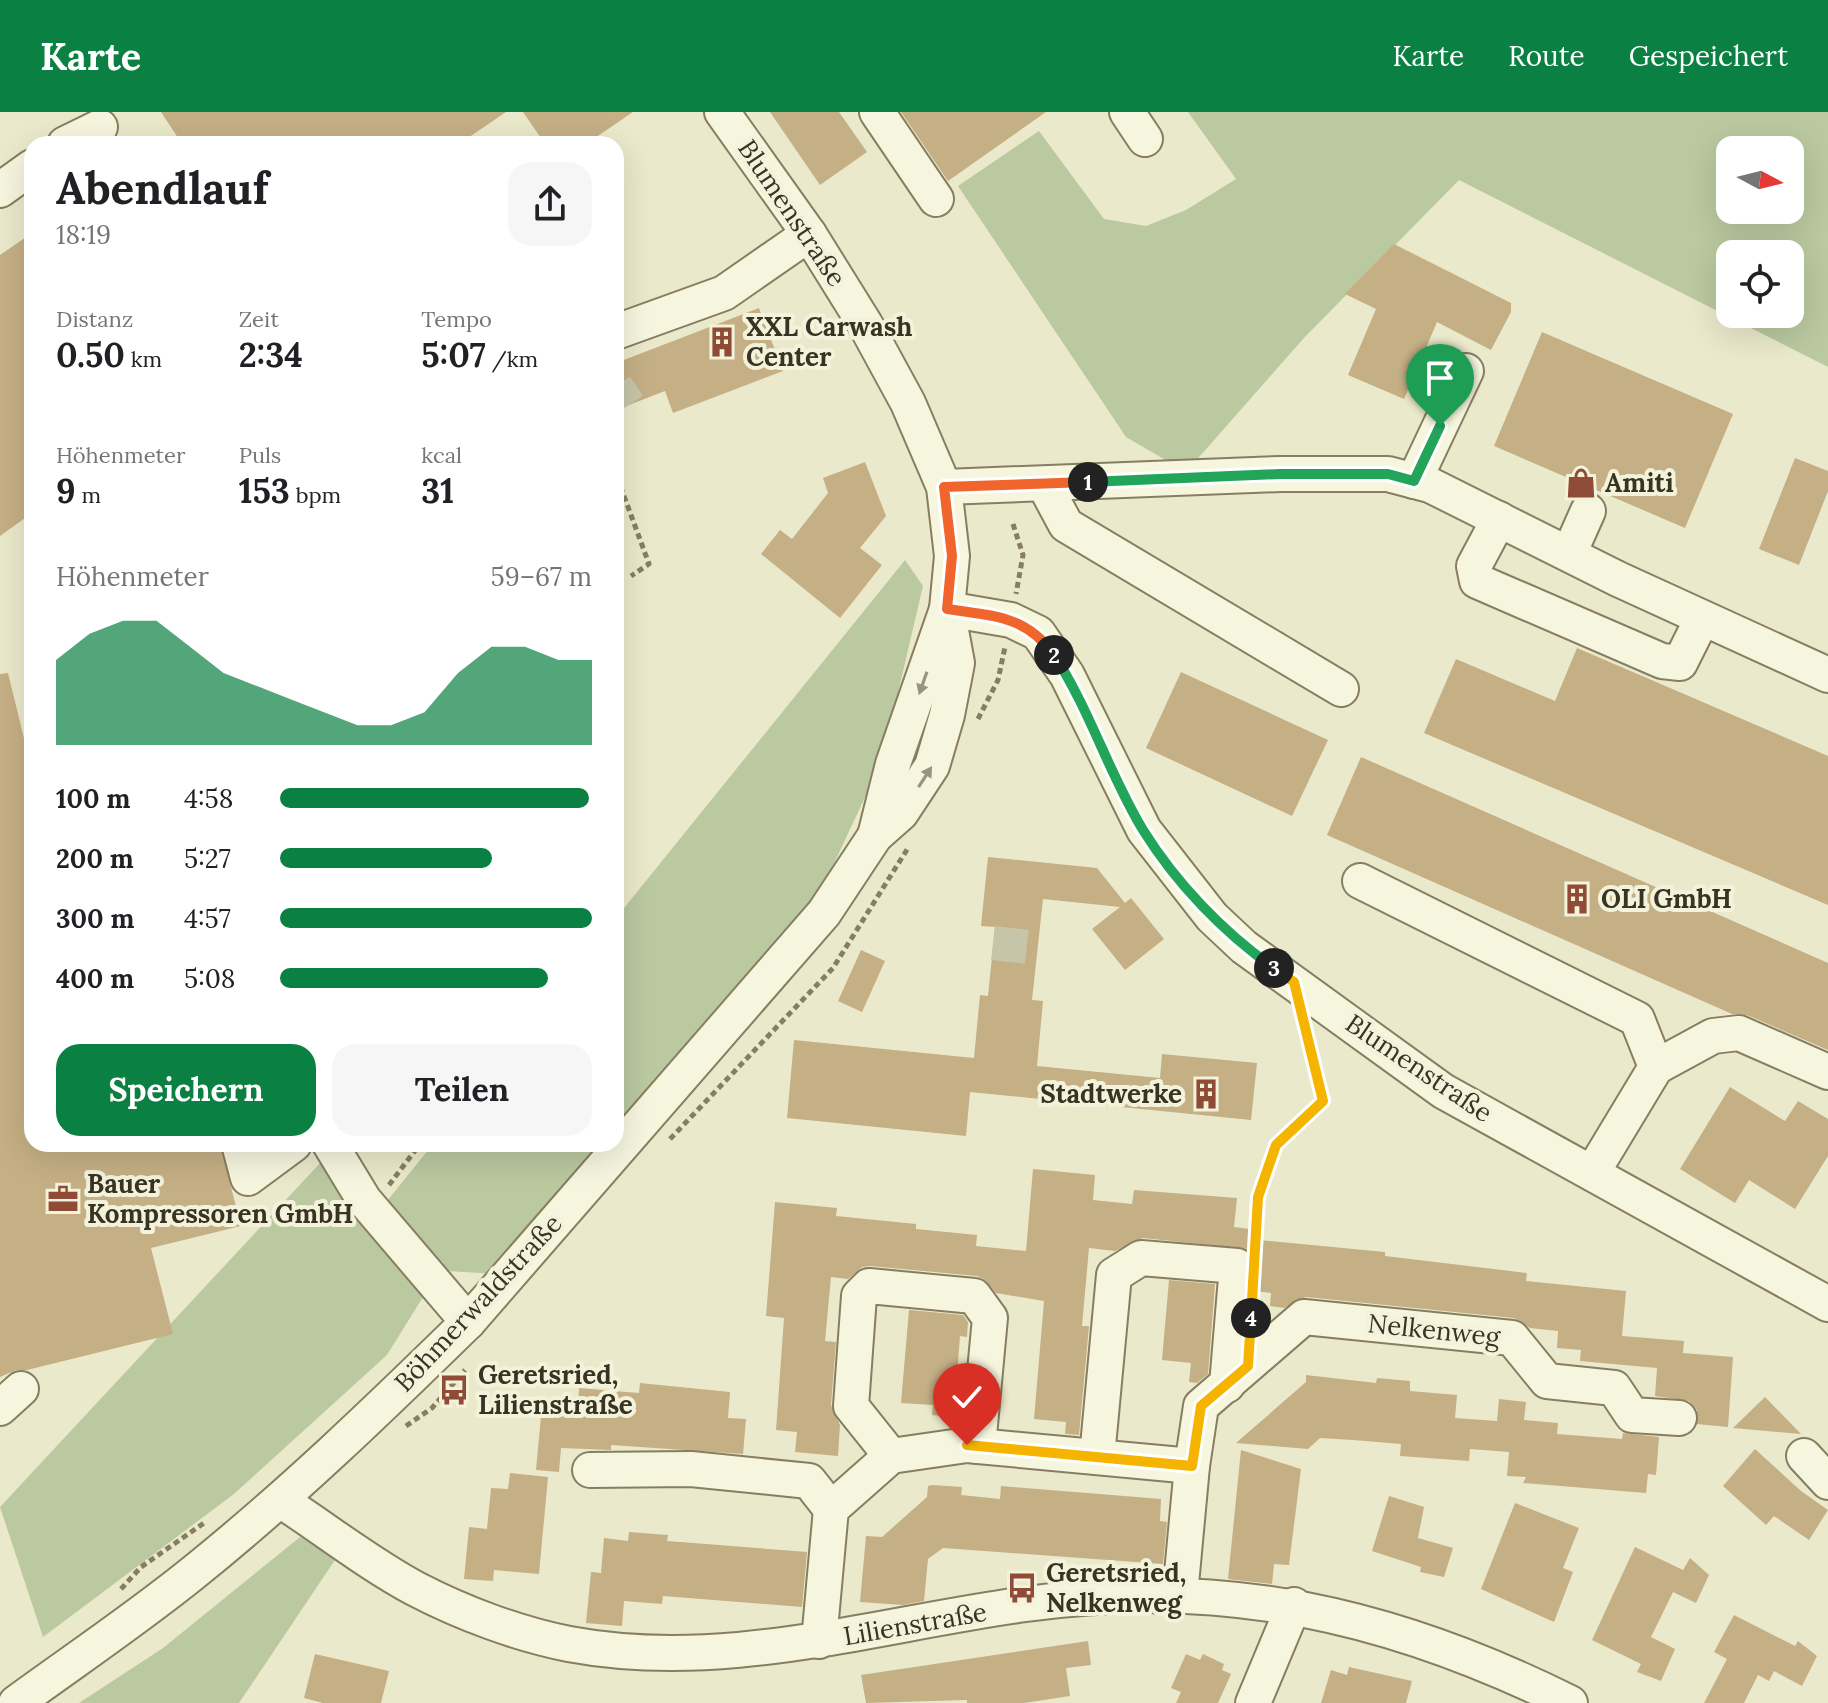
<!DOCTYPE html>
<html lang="de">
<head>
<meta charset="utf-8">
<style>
	:root { --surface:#fff; --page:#f6f6f6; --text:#202124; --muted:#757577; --accent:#0b8043 }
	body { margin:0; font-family:Lora,serif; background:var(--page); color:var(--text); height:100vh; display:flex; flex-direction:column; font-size:30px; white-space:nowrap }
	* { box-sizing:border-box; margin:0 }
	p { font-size:26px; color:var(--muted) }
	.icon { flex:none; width:44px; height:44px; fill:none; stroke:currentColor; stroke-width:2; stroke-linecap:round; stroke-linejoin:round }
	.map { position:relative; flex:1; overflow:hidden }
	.side { position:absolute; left:24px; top:24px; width:600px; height:1016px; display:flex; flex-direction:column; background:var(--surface); border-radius:24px; box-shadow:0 8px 32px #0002 }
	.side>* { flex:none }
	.needle { width:52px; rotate:97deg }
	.controls { position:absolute; left:1716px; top:24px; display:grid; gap:16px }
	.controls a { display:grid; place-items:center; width:88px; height:88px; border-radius:16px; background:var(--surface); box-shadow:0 8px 32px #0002; font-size:40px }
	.pin { position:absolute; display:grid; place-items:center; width:68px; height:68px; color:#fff; margin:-82px -34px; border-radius:50% 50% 50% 0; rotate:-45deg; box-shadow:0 0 8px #0007 }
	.pin .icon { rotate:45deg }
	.km { position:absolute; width:40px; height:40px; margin:-20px; border-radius:50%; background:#222; color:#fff; font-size:22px; line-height:40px; text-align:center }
	.round { display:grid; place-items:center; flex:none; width:84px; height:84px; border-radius:24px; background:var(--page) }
	.headline { display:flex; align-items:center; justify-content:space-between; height:136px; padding:0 32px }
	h1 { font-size:44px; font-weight:700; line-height:60px }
	.stats { display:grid; grid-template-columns:repeat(3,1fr); gap:12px; height:136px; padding:8px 32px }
	.stats div { display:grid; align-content:center }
	.stats b { font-size:34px; font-weight:700 }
	.stats small { font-size:22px; font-weight:400 }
	.stats p { font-size:22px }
	.chart { height:224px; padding:16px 32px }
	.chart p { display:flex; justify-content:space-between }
	.chart svg { width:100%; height:144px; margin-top:8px; fill:var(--accent); opacity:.7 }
	.cta { display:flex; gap:16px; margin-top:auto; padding:16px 32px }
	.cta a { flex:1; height:92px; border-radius:24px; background:var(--accent); color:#fff; font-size:32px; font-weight:700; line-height:92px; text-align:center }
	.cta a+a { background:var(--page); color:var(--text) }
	ul { padding:0 32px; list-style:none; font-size:26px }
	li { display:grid; grid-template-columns:128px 96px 1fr; align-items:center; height:60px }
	li i { height:20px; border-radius:10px; background:var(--accent) }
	header { display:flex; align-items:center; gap:48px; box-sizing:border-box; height:112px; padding:0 40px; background:var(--accent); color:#fff }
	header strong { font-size:38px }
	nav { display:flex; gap:44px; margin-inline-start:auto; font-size:28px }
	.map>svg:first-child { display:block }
	.green { fill:#bac9a0; fill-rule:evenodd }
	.building { fill:#c5af85 }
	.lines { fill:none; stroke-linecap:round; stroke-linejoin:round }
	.minor-tunnel { stroke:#c7c5a9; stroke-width:34; stroke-dasharray:34 17; stroke-linecap:butt }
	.minor-casing { stroke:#877e61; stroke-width:38 }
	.path { stroke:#877e61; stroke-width:5; stroke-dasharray:6 4; stroke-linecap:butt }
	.minor { stroke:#f6f5de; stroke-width:34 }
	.oneway { fill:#989480 }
	.split-1-casing { stroke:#fff; stroke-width:16 }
	.split-2-casing { stroke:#fff; stroke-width:16 }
	.split-3-casing { stroke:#fff; stroke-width:16 }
	.split-4-casing { stroke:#fff; stroke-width:16 }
	.split-5-casing { stroke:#fff; stroke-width:16 }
	.split-1 { stroke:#22a559; stroke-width:10 }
	.split-2 { stroke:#f0652b; stroke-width:10 }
	.split-3 { stroke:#22a559; stroke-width:10 }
	.split-4 { stroke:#f5b400; stroke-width:10 }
	.split-5 { stroke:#f5b400; stroke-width:10 }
	.labels { text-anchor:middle; stroke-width:8; stroke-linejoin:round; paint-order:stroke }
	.street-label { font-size:26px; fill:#393323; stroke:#f3f2da }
	.poi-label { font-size:26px; font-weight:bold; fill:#393323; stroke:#f3f2da; text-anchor:start }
</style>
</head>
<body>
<header>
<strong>Karte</strong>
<nav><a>Karte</a><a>Route</a><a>Gespeichert</a></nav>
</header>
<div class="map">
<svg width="1828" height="1591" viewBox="0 0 1828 1591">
	<rect width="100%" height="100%" fill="#ebe9cb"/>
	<!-- green -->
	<g class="green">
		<path d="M 1188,0 L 1828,0 L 1828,255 L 1459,68 L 1303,227 L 1186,360 L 1126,325 L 958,74 L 1039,19 L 1104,107 L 1146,114 L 1186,98 L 1236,67 ZM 1730,38 L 1790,38 L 1790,98 L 1730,98 ZM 1730,142 L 1790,142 L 1790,202 L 1730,202 Z"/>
		<path d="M 905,448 L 923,474 L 882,649 L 822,777 L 616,1021 L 616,806 Z"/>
		<path d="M 433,1032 L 607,1032 L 497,1162 L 447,1159 L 387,1089 Z"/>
		<path d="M 322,1049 L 363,1114 L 423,1185 L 387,1243 L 234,1382 L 43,1525 L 0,1395 Z"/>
		<path d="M 300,1425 L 339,1442 L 239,1591 L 79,1591 L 163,1536 Z"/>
	</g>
	<!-- building -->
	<g class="building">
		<path d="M 161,0 L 506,0 L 459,32 L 182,32 Z"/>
		<path d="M 523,0 L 633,0 L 586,32 L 545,32 Z"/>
		<path d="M 770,0 L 839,0 L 867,40 L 820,73 Z"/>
		<path d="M 901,0 L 1046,0 L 948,69 Z"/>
		<path d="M 32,121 L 32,401 L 0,424 L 0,143 Z"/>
		<path d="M 1394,132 L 1511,191 L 1511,200 L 1491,238 L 1437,210 L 1404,287 L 1348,263 L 1376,197 L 1345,182 Z"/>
		<path d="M 759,196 L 783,259 L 673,301 L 665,279 L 616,298 L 616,251 Z"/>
		<path d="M 1542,220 L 1733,302 L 1685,416 L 1494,334 Z"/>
		<path d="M 1795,346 L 1828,359 L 1828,379 L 1799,453 L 1759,437 Z"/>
		<path d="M 865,350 L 886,404 L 860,436 L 882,453 L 840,506 L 761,442 L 780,418 L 792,427 L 828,381 L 823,366 Z"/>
		<path d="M 1577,536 L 1828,644 L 1828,793 L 1424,621 L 1456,547 L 1555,589 Z"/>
		<path d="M 1181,560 L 1328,628 L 1292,704 L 1146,636 Z"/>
		<path d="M 8,561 L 32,659 L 32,1032 L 220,1032 L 241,1114 L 151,1136 L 173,1222 L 27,1258 L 16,1258 L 0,1265 L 0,562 Z"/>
		<path d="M 1361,645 L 1828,851 L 1828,938 L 1747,903 L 1732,902 L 1327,723 Z"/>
		<path d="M 988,745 L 1097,756 L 1125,791 L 1131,786 L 1164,827 L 1125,858 L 1092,817 L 1120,795 L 1043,787 L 1032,888 L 1043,889 L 1037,954 L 1160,966 L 1162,942 L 1257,951 L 1251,1008 L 970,980 L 966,1024 L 787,1006 L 794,928 L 974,946 L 980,883 L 988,884 L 995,815 L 981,814 Z"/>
		<path d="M 861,838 L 885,849 L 862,900 L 838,889 Z"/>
		<path d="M 1730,975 L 1785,1009 L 1798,989 L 1828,1007 L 1828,1044 L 1795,1097 L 1749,1068 L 1735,1091 L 1680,1057 Z"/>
		<path d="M 1033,1057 L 1095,1063 L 1093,1088 L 1132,1092 L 1134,1078 L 1237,1086 L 1234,1115 L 1250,1117 L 1249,1127 L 1385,1140 L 1385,1144 L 1527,1161 L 1526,1169 L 1626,1179 L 1622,1224 L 1684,1229 L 1683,1241 L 1733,1245 L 1728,1315 L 1697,1312 L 1697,1298 L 1689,1289 L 1655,1284 L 1657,1256 L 1580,1249 L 1581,1238 L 1557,1236 L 1558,1219 L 1530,1216 L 1514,1206 L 1306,1185 L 1284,1196 L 1270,1194 L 1271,1181 L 1255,1179 L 1257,1155 L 1248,1137 L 1143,1126 L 1115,1139 L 1089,1136 L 1082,1214 L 1089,1214 L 1079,1323 L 1065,1322 L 1066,1310 L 1034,1307 L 1044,1189 L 996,1181 L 984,1167 L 977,1164 L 870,1154 L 862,1155 L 848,1167 L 831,1165 L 825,1229 L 836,1230 L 831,1293 L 840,1313 L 838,1344 L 795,1340 L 797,1320 L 776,1318 L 784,1206 L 766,1204 L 775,1090 L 837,1096 L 836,1104 L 916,1112 L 916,1117 L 977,1123 L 976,1134 L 1026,1139 Z"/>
		<path d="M 1169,1168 L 1215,1172 L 1208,1262 L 1197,1271 L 1189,1270 L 1191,1251 L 1162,1248 Z"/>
		<path d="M 909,1198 L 963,1203 L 968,1210 L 967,1225 L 960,1224 L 956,1277 L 962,1278 L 960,1306 L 932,1303 L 933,1293 L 901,1291 Z"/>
		<path d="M 1306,1263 L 1376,1271 L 1377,1266 L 1410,1269 L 1410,1279 L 1457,1283 L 1455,1306 L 1497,1309 L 1499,1287 L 1526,1290 L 1524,1308 L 1558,1311 L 1557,1322 L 1622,1327 L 1623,1321 L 1659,1325 L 1656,1363 L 1648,1362 L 1646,1381 L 1523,1371 L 1526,1365 L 1507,1364 L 1509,1340 L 1470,1337 L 1469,1349 L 1400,1344 L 1401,1332 L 1353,1328 L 1320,1326 L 1308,1337 L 1236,1331 L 1306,1270 Z"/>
		<path d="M 640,1271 L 730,1280 L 728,1306 L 746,1307 L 743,1342 L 611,1333 L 611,1338 L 561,1336 L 559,1360 L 536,1358 L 542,1293 L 578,1296 L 579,1276 L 639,1281 Z"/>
		<path d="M 1765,1285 L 1801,1322 L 1733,1316 Z"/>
		<path d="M 1755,1337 L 1801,1379 L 1828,1398 L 1809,1428 L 1774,1404 L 1766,1413 L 1723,1374 Z"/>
		<path d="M 1241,1338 L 1301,1357 L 1289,1453 L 1274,1452 L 1272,1472 L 1228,1467 Z"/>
		<path d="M 510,1361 L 548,1365 L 539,1462 L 494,1458 L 493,1469 L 464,1467 L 469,1415 L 487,1417 L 491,1376 L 508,1377 Z"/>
		<path d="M 932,1373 L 962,1375 L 961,1383 L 1000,1387 L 1001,1374 L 1161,1387 L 1160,1409 L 1167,1410 L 1163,1452 L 943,1436 L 928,1447 L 924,1489 L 903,1493 L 860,1490 L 866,1424 L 882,1425 L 927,1385 L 928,1374 Z"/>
		<path d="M 1389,1384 L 1424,1395 L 1418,1426 L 1453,1436 L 1444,1465 L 1420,1460 L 1421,1455 L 1372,1439 Z"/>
		<path d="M 1515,1391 L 1579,1416 L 1563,1456 L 1573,1460 L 1554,1510 L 1481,1477 Z"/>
		<path d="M 629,1420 L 668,1423 L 667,1429 L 807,1440 L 802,1495 L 663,1484 L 662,1492 L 624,1489 L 622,1514 L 586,1511 L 591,1460 L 601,1461 L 604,1426 L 628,1429 Z"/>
		<path d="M 1635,1435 L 1683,1458 L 1690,1446 L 1709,1463 L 1696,1491 L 1673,1480 L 1651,1525 L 1675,1537 L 1661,1569 L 1637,1560 L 1641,1552 L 1592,1528 Z"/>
		<path d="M 1734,1503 L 1795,1534 L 1798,1529 L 1817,1544 L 1802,1574 L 1774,1559 L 1769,1569 L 1758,1563 L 1744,1591 L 1704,1591 L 1727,1547 L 1714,1540 Z"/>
		<path d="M 1088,1529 L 1091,1553 L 1066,1556 L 1070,1584 L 1024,1591 L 967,1591 L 967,1588 L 866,1591 L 861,1563 Z"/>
		<path d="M 315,1542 L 389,1559 L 381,1591 L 323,1591 L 304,1586 Z"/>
		<path d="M 1186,1542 L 1200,1548 L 1203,1542 L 1224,1552 L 1222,1558 L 1231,1562 L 1218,1591 L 1176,1591 L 1181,1580 L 1171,1576 Z"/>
		<path d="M 1349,1555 L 1412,1569 L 1406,1591 L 1321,1591 L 1331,1558 L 1347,1563 Z"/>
	</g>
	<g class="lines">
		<!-- minor-tunnel -->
		<g class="minor-tunnel">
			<path d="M 616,274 L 629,293"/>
			<path d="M 993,831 L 1038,836"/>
		</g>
		<!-- minor casing -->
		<g class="minor-casing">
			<g id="minor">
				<path d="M 722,0 L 809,122 L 865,212 L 908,291 L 944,375 L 952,444 L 947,497 L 893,652 L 875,724"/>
				<path d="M 877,0 L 936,87"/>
				<path d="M 1127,0 L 1145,27"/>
				<path d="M 65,32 L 100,15"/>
				<path d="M 0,78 L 32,55"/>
				<path d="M 616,220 L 724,181 L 809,122"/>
				<path d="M 1414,369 L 1466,259"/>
				<path d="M 1044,372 L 1066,413 L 1341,577"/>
				<path d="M 944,375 L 1280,362 L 1388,362 L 1430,373 L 1618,467 L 1828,563"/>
				<path d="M 1499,407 L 1474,454 L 1477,469 L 1662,549 L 1680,551 L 1702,507"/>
				<path d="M 1569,442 L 1588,399"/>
				<path d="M 947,497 L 1011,508 L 1038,521 L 1067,563 L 1144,718 L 1212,805 L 1244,835 L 1443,979 L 1828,1192"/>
				<path d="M 1360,769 L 1637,907 L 1656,955 L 1592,1061"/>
				<path d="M 1656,955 L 1713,924 L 1739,921 L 1828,960"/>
				<path d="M 239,1032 L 248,1066 L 294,1032"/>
				<path d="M 330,1032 L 364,1088 L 468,1210"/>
				<path d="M 0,1296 L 21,1277"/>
				<path d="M 891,1344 L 851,1294 L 859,1184 L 869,1174 L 974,1184 L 990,1206 L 978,1334"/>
				<path d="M 1804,1344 L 1828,1370"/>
				<path d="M 1097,1345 L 1114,1163 L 1141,1146 L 1237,1154 L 1227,1273"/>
				<path d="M 1192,1354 L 1201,1294 L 1304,1205 L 1512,1226 L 1547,1269 L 1614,1276 L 1632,1303 L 1679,1306"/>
				<path d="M 590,1358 L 691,1357 L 809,1369 L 831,1397"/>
				<path d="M 280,1388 C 325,1417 369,1452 416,1477 C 462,1501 518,1522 569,1532 C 724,1561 873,1513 1026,1492 C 1223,1464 1393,1503 1570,1591"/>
				<path d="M 819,1529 L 831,1397 L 891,1344 L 967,1333 L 1192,1354 L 1180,1483"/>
				<path d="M 16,1591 C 75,1548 136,1507 193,1461 C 290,1383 379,1297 468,1210 L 824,801 L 875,724 L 901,701 L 932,654 L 947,603 L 957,551 L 947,497"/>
				<path d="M 1253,1591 L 1294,1493"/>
			</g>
		</g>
		<!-- path -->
		<g class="path">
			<path d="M 617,365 L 649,452 L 631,464"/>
			<path d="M 1013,412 L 1023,443 L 1016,482"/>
			<path d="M 978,607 L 998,568 L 1005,535"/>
			<path d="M 670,1027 L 833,856 L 908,736"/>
			<path d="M 389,1073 L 420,1032"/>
			<path d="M 1255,1133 L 1258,1085 L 1276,1033 L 1323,989 L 1305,917"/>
			<path d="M 406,1314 L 432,1296 L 465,1258"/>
			<path d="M 121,1477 L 141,1455 L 204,1411"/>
		</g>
		<!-- minor -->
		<use href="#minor" class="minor"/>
	</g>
	<!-- one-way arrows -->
	<defs><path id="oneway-solid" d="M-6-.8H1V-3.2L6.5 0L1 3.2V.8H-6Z" transform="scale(2)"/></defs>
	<g class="oneway">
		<use href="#oneway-solid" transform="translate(923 571) rotate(109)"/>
		<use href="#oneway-solid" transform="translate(925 665) rotate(-57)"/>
	</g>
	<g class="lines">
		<!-- split-1 casing -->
		<g class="split-1-casing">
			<path id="split-1" d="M 1088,370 L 1280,362 L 1388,362 L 1414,369 L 1440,314"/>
		</g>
		<!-- split-2 casing -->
		<g class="split-2-casing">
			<path id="split-2" d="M 1054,543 C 1026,503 992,504 947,497 L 952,444 L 944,375 L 1088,370"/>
		</g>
		<!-- split-3 casing -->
		<g class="split-3-casing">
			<path id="split-3" d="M 1054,543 C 1090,598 1109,662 1143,718 C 1176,771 1223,820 1274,856"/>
		</g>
		<!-- split-4 casing -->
		<g class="split-4-casing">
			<path id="split-4" d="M 1251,1206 L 1258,1085 L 1276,1033 L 1323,989 L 1294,870 L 1274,856"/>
		</g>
		<!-- split-5 casing -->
		<g class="split-5-casing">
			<path id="split-5" d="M 967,1333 L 1192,1354 L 1201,1294 L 1248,1254 L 1251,1206"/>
		</g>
		<!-- split-1 -->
		<use href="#split-1" class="split-1"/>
		<!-- split-2 -->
		<use href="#split-2" class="split-2"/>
		<!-- split-3 -->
		<use href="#split-3" class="split-3"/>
		<!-- split-4 -->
		<use href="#split-4" class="split-4"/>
		<!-- split-5 -->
		<use href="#split-5" class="split-5"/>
	</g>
	<!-- icons -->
	<defs>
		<g id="building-bare" transform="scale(2.4)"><path d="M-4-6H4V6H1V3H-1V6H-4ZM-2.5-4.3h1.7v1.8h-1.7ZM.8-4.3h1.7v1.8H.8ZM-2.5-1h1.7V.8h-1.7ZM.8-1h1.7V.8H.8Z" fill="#904b36" stroke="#f3f2da" stroke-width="2.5" paint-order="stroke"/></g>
		<g id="shop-bare" transform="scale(2.4)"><path d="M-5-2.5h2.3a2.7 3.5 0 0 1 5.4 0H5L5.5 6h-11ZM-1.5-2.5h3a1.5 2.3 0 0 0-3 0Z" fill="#904b36" stroke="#f3f2da" stroke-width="2.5" paint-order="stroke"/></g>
		<g id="office-bare" transform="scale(2.4)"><path d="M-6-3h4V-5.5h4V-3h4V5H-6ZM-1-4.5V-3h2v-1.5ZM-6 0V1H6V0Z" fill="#904b36" stroke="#f3f2da" stroke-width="2.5" paint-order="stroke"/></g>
		<g id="bus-bare" transform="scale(2.4)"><path d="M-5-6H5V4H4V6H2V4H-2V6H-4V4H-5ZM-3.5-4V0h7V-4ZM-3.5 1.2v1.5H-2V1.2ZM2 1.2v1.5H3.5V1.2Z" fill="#904b36" stroke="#f3f2da" stroke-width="2.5" paint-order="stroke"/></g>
	</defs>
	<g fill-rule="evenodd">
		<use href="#building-bare" x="722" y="230"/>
		<use href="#shop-bare" x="1581" y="371"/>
		<use href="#building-bare" x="1577" y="787"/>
		<use href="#building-bare" x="1206" y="982"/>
		<use href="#office-bare" x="63" y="1087"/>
		<use href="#bus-bare" x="454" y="1278"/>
		<use href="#bus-bare" x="1022" y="1476"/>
	</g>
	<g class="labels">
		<!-- street labels -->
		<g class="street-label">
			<text transform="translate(792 101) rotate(56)" y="9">Blumenstraße</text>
			<text transform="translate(1419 956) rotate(34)" y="9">Blumenstraße</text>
			<text transform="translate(478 1191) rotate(-47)" y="9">Böhmerwaldstraße</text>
			<text transform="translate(1434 1218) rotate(6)" y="9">Nelkenweg</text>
			<text transform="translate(915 1512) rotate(-10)" y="9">Lilienstraße</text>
		</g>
		<!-- poi labels -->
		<g class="poi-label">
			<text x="746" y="224">XXL Carwash<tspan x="746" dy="30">Center</tspan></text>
			<text x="1605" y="380">Amiti</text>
			<text x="1601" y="796">OLI GmbH</text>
			<text x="1182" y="991" text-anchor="end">Stadtwerke</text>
			<text x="87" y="1081">Bauer<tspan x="87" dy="30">Kompressoren GmbH</tspan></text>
			<text x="478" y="1272">Geretsried,<tspan x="478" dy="30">Lilienstraße</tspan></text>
			<text x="1046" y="1470">Geretsried,<tspan x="1046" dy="30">Nelkenweg</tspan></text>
		</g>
	</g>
</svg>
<div class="controls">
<a><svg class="needle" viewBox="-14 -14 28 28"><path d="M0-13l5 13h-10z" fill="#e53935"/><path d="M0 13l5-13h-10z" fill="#757577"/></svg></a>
<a><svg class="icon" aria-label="locate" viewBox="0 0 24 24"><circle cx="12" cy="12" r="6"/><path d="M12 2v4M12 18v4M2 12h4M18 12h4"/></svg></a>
</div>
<div class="pin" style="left:1440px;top:314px;background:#1e9e55"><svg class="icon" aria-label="arrive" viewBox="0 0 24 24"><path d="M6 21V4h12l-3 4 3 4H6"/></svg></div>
<div class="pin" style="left:967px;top:1333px;background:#d93025"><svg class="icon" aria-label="check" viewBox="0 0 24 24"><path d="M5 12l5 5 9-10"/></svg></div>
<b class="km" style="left:1088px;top:370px">1</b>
<b class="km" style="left:1054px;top:543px">2</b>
<b class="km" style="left:1274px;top:856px">3</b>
<b class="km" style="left:1251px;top:1206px">4</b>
<section class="side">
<div class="headline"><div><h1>Abendlauf</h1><p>18:19</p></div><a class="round"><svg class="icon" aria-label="share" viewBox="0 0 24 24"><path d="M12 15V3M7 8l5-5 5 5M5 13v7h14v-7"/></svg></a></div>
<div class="stats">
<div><p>Distanz</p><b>0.50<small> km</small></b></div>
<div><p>Zeit</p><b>2:34</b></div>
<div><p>Tempo</p><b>5:07<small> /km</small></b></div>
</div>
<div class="stats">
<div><p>Höhenmeter</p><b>9<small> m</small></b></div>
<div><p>Puls</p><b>153<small> bpm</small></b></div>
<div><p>kcal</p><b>31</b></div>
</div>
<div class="chart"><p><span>Höhenmeter</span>59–67 m</p>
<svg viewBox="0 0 160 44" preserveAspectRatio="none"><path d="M0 44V18L10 10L20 6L30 6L40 14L50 22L60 26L70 30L80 34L90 38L100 38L110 34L120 22L130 14L140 14L150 18L160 18V44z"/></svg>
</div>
<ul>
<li><b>100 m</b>4:58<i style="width:99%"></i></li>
<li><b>200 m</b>5:27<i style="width:68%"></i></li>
<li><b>300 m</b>4:57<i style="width:100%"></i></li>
<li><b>400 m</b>5:08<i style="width:86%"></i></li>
</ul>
<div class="cta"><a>Speichern</a><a>Teilen</a></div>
</section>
</div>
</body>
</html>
